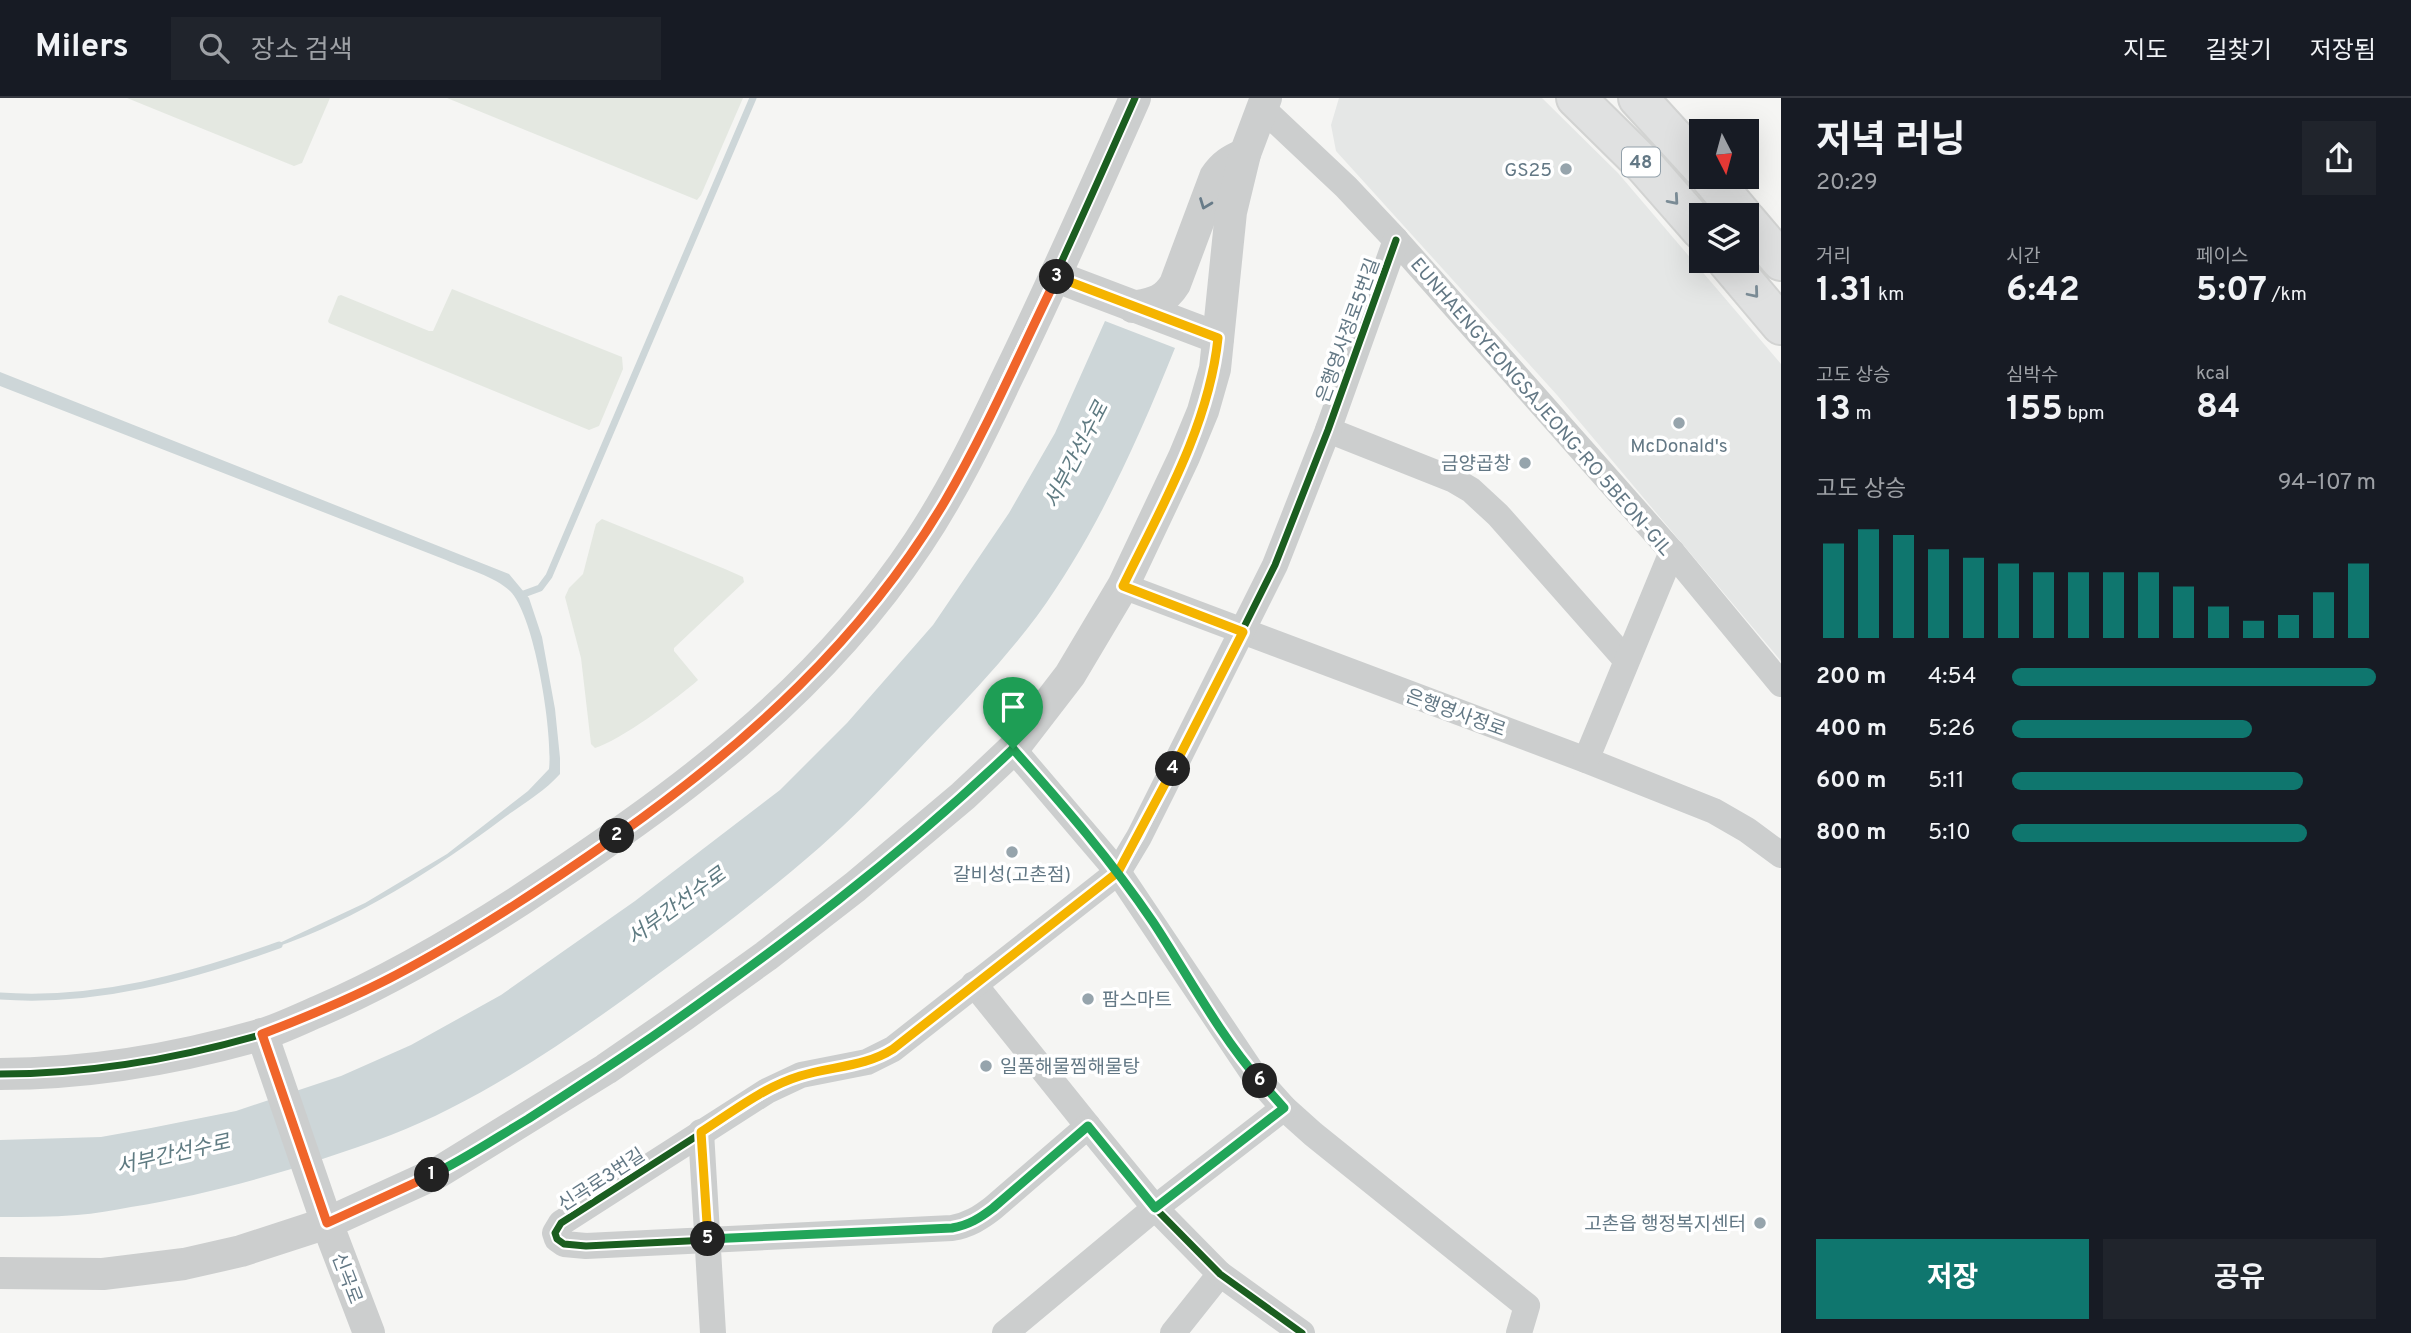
<!DOCTYPE html>
<html lang="ko">
<head>
<meta charset="utf-8">
<style>
	:root { --surface:#171b24; --page:#20242c; --text:#f1f3f6; --muted:#9ea1a6; --line:#363941; --accent:#0f766e }
	body { margin:0; font-family:Overpass,"Noto Sans KR",sans-serif; background:var(--page); color:var(--text); height:100vh; display:flex; flex-direction:column; font-size:26px; white-space:nowrap }
	* { box-sizing:border-box; margin:0 }
	p { font-size:23px; color:var(--muted) }
	.icon { flex:none; width:38px; height:38px; fill:none; stroke:currentColor; stroke-width:2; stroke-linecap:round; stroke-linejoin:round }
	.map { position:relative; flex:1; overflow:hidden }
	.panel { display:flex; flex-direction:column; background:var(--surface); width:630px }
	.panel>* { flex:none }
	.needle { width:46px; rotate:174deg }
	.fabs { position:absolute; left:1689px; top:21px; display:grid; gap:14px }
	.fabs a { display:grid; place-items:center; width:70px; height:70px; border-radius:0px; background:var(--surface); box-shadow:0 7px 28px #0002; font-size:35px }
	.pin { position:absolute; display:grid; place-items:center; width:60px; height:60px; color:#fff; margin:-72px -30px; border-radius:50% 50% 50% 0; rotate:-45deg; box-shadow:0 0 7px #0007 }
	.pin .icon { rotate:45deg }
	.km { position:absolute; width:35px; height:35px; margin:-18px; border-radius:50%; background:#222; color:#fff; font-size:19px; line-height:35px; text-align:center }
	.round { display:grid; place-items:center; flex:none; width:74px; height:74px; border-radius:0px; background:var(--page) }
	.head { display:flex; align-items:center; justify-content:space-between; height:119px; padding:0 35px }
	h1 { font-size:38px; font-weight:700; line-height:52px }
	.stats { display:grid; grid-template-columns:repeat(3,1fr); gap:10px; height:119px; padding:7px 35px }
	.stats div { display:grid; align-content:center }
	.stats b { font-size:35px; font-weight:700 }
	.stats small { font-size:19px; font-weight:400 }
	.stats p { font-size:19px }
	.chart { height:196px; padding:14px 35px }
	.chart p { display:flex; justify-content:space-between }
	.chart svg { width:100%; height:126px; margin-top:7px; stroke:var(--accent); stroke-width:6 }
	.button { display:flex; gap:14px; margin-top:auto; padding:14px 35px }
	.button a { flex:1; height:80px; border-radius:0px; background:var(--accent); color:#fff; font-size:28px; font-weight:700; line-height:80px; text-align:center }
	.button a+a { background:var(--page); color:var(--text) }
	ul { padding:0 35px; list-style:none; font-size:23px }
	li { display:grid; grid-template-columns:112px 84px 1fr; align-items:center; height:52px }
	li i { height:18px; border-radius:9px; background:var(--accent) }
	header { display:flex; align-items:center; gap:42px; box-sizing:border-box; height:98px; padding:0 35px; background:var(--surface); border-bottom:2px solid var(--line) }
	header strong { font-size:33px }
	nav { display:flex; gap:38px; margin-inline-start:auto; font-size:24px }
	.search { width:490px; height:63px; background:var(--page); display:flex; align-items:center; gap:18px; box-sizing:border-box; padding:0 24px; border-radius:0px; color:var(--muted); font-size:26px }
	main { display:flex; flex:1; min-height:0 }
	.map>svg:first-child { display:block }
	.built { fill:#e5e7e6 }
	.green { fill:#e4e8e1 }
	.water { fill:#cdd6d8 }
	.lines { fill:none; stroke-linecap:round; stroke-linejoin:round }
	.stream { stroke:#cdd6d8; stroke-width:7 }
	.primary-casing { stroke:#d2d3d2; stroke-width:42 }
	.minor { stroke:#cccece; stroke-width:26 }
	.tertiary { stroke:#cccece; stroke-width:32 }
	.primary { stroke:#e0e1e1; stroke-width:38 }
	.cycleway-casing { stroke:#fff; stroke-width:11 }
	.cycleway { stroke:#1b5e20; stroke-width:7 }
	.oneway { stroke:#7c8d97 }
	.oneway2 { stroke:#687c89 }
	.split-1-casing { stroke:#fff; stroke-width:14 }
	.split-2-casing { stroke:#fff; stroke-width:14 }
	.split-3-casing { stroke:#fff; stroke-width:14 }
	.split-4-casing { stroke:#fff; stroke-width:14 }
	.split-5-casing { stroke:#fff; stroke-width:14 }
	.split-6-casing { stroke:#fff; stroke-width:14 }
	.split-7-casing { stroke:#fff; stroke-width:14 }
	.split-1 { stroke:#22a559; stroke-width:9 }
	.split-2 { stroke:#f0652b; stroke-width:9 }
	.split-3 { stroke:#f0652b; stroke-width:9 }
	.split-4 { stroke:#f5b400; stroke-width:9 }
	.split-5 { stroke:#f5b400; stroke-width:9 }
	.split-6 { stroke:#22a559; stroke-width:9 }
	.split-7 { stroke:#22a559; stroke-width:9 }
	.poi-dot { fill:#96a4ac; stroke:#fff; stroke-width:2.5 }
	.labels { text-anchor:middle; stroke-width:7; stroke-linejoin:round; paint-order:stroke }
	.shield { fill:#fff; stroke:#92a0aa; stroke-width:2 }
	.shield-label { font-size:18px; font-weight:bold; fill:#637885 }
	.poi-label { font-size:19px; fill:#637885; stroke:#fff; text-anchor:end }
	.street-label { font-size:19px; fill:#637885; stroke:#fff }
	.water-label { font-size:21px; font-style:italic; fill:#5f7b82; stroke:#fff }
</style>
</head>
<body>
<header>
<strong>Milers</strong>
<div class="search"><svg class="icon" aria-label="search" viewBox="0 0 24 24"><circle cx="10" cy="10" r="6"/><path d="M15 15l6 6"/></svg>장소 검색</div>
<nav><a>지도</a><a>길찾기</a><a>저장됨</a></nav>
</header>
<main>
<div class="map">
<svg width="1781" height="1235" viewBox="0 0 1781 1235">
	<rect width="100%" height="100%" fill="#f5f5f3"/>
	<!-- built -->
	<path class="built" d="M 1339,0 L 1542,0 L 1618,75 L 1781,266 L 1781,563 L 1557,297 L 1336,53 L 1331,27 Z"/>
	<!-- green -->
	<g class="green">
		<path d="M 127,0 L 330,0 L 302,65 L 294,68 Z"/>
		<path d="M 447,0 L 743,0 L 701,97 L 697,102 Z"/>
		<path d="M 452,191 L 622,259 L 623,271 L 599,328 L 589,332 L 329,225 L 328,223 L 338,198 L 341,197 L 429,233 L 433,233 Z"/>
		<path d="M 602,421 L 725,471 L 743,479 L 744,484 L 674,550 L 674,553 L 698,582 C 678,600 619,643 595,650 L 591,646 L 581,560 L 565,499 L 569,490 L 583,476 L 596,426 Z"/>
	</g>
	<!-- water -->
	<g class="water">
		<path d="M 1105,223 L 1175,250 C 1138,342 1096,437 1037,518 C 1006,559 971,597 935,634 C 898,673 861,713 820,749 C 766,796 708,840 650,882 C 573,939 480,1003 391,1037 C 307,1068 219,1095 131,1109 C 113,1112 95,1116 77,1117 C 52,1119 26,1119 0,1119 L 0,1042 L 101,1039 L 151,1030 L 236,1013 L 341,978 L 411,947 L 501,897 L 635,803 L 780,692 L 847,625 L 933,527 L 1009,415 L 1055,335 Z"/>
		<path d="M 0,274 L 509,476 L 529,500 L 542,539 L 555,611 L 560,660 L 560,676 C 545,693 523,706 505,719 C 434,772 358,821 274,850 L 273,848 L 365,805 L 447,756 L 528,693 L 549,671 C 553,636 535,518 510,493 C 494,478 466,471 446,462 L 0,288 Z"/>
	</g>
	<g class="lines">
		<!-- stream -->
		<g class="stream">
			<path d="M 521,497 L 540,490 L 549,478 L 753,0"/>
			<path d="M 0,898 C 96,905 190,879 279,847"/>
		</g>
		<!-- primary casing -->
		<g class="primary-casing">
			<g id="primary">
				<path d="M 1576,0 L 1644,67 L 1701,132"/>
				<path d="M 1638,0 L 1701,69"/>
				<path d="M 1710,79 L 1742,117"/>
				<path d="M 1746,122 L 1781,163"/>
				<path d="M 1727,163 L 1781,227"/>
			</g>
		</g>
		<!-- minor -->
		<g class="minor">
			<path d="M 1262,10 L 1346,89 L 1396,142 L 1672,454 L 1781,586"/>
			<path d="M 1328,332 L 1454,382 L 1471,392 L 1498,417 L 1626,562"/>
			<path d="M 1123,488 L 1586,662 L 1714,713 L 1747,732 L 1781,757"/>
			<path d="M 1013,651 L 1118,774 L 1252,974 L 1284,1010 L 1313,1036 L 1527,1208 L 1519,1235"/>
			<path d="M 1586,662 L 1672,454"/>
			<path d="M 974,886 L 1088,1028"/>
			<path d="M 701,1034 L 713,1235"/>
			<path d="M 1005,1235 L 1155,1110 L 1284,1010"/>
			<path d="M 1173,1235 L 1220,1176"/>
			<path d="M 1302,1235 L 1220,1176 L 1155,1110 L 1088,1028 L 993,1110 C 980,1120 969,1127 952,1130 L 586,1148 L 564,1146 L 557,1141 L 555,1135 L 561,1125 L 767,993 L 801,977 L 867,964 L 893,951 L 1118,774 L 1139,739 L 1275,467 L 1328,332 L 1396,142"/>
		</g>
		<!-- tertiary -->
		<g class="tertiary">
			<path d="M 1057,179 L 1218,240"/>
			<path d="M 1133,209 C 1152,205 1164,204 1175,186 L 1215,79 C 1223,67 1231,62 1245,56"/>
			<path d="M 262,936 L 327,1125 L 369,1235"/>
			<path d="M 0,976 C 87,976 176,961 260,937 C 280,931 300,921 319,913 C 391,882 457,843 522,801 C 675,700 815,600 918,445 C 952,394 979,339 1005,284 C 1051,190 1093,95 1135,0"/>
			<path d="M 0,1175 L 103,1176 L 184,1166 L 241,1153 L 327,1125 L 439,1074 L 606,971 L 684,917 L 766,858 L 855,789 L 963,698 L 1013,651 L 1070,577 L 1123,488 L 1184,359 L 1203,313 L 1215,271 L 1231,114 L 1245,56 L 1266,0"/>
		</g>
		<!-- primary -->
		<use href="#primary" class="primary"/>
		<!-- cycleway casing -->
		<g class="cycleway-casing">
			<g id="cycleway">
				<path d="M 0,976 C 87,976 176,961 260,937 C 280,931 300,921 319,913 C 391,882 457,843 522,801 C 675,700 815,600 918,445 C 952,394 979,339 1005,284 C 1051,190 1093,95 1135,0"/>
				<path d="M 1302,1235 L 1220,1176 L 1155,1110 L 1088,1028 L 993,1110 C 980,1120 969,1127 952,1130 L 586,1148 L 564,1146 L 557,1141 L 555,1135 L 561,1125 L 767,993 L 801,977 L 867,964 L 893,951 L 1118,774 L 1139,739 L 1275,467 L 1328,332 L 1396,142"/>
			</g>
		</g>
		<!-- cycleway -->
		<use href="#cycleway" class="cycleway"/>
	</g>
	<!-- one-way arrows -->
	<defs><path id="oneway-chevron" d="M-2-3.5L2.5 0L-2 3.5" fill="none" stroke-width="1.6" stroke-linecap="round" stroke-linejoin="round" transform="scale(1.75)"/></defs>
	<g class="oneway">
		<use href="#oneway-chevron" transform="translate(1674 102) rotate(49)"/>
		<use href="#oneway-chevron" transform="translate(1754 195) rotate(50)"/>
	</g>
	<use class="oneway2" href="#oneway-chevron" transform="translate(1205 106) rotate(111)"/>
	<g class="lines">
		<!-- split-1 casing -->
		<g class="split-1-casing">
			<path id="split-1" d="M 432,1077 C 465,1061 496,1040 528,1021 C 570,994 611,967 652,939 C 778,851 901,758 1013,651"/>
		</g>
		<!-- split-2 casing -->
		<g class="split-2-casing">
			<path id="split-2" d="M 432,1077 L 327,1125 L 262,936 C 312,917 362,896 409,870 C 481,831 550,785 617,738"/>
		</g>
		<!-- split-3 casing -->
		<g class="split-3-casing">
			<path id="split-3" d="M 617,738 C 746,647 864,540 945,403 C 987,331 1020,254 1057,179"/>
		</g>
		<!-- split-4 casing -->
		<g class="split-4-casing">
			<path id="split-4" d="M 1057,179 L 1218,240 C 1209,328 1161,410 1123,488 L 1243,534 L 1173,671"/>
		</g>
		<!-- split-5 casing -->
		<g class="split-5-casing">
			<path id="split-5" d="M 708,1141 L 701,1034 C 732,1014 764,989 800,978 C 832,968 865,969 893,951 L 1118,774 L 1173,671"/>
		</g>
		<!-- split-6 casing -->
		<g class="split-6-casing">
			<path id="split-6" d="M 708,1141 L 952,1130 C 969,1127 980,1120 993,1110 L 1088,1028 L 1155,1110 L 1284,1010 L 1260,983"/>
		</g>
		<!-- split-7 casing -->
		<g class="split-7-casing">
			<path id="split-7" d="M 1013,651 C 1063,707 1111,762 1153,824 C 1188,877 1218,935 1260,983"/>
		</g>
		<!-- split-1 -->
		<use href="#split-1" class="split-1"/>
		<!-- split-2 -->
		<use href="#split-2" class="split-2"/>
		<!-- split-3 -->
		<use href="#split-3" class="split-3"/>
		<!-- split-4 -->
		<use href="#split-4" class="split-4"/>
		<!-- split-5 -->
		<use href="#split-5" class="split-5"/>
		<!-- split-6 -->
		<use href="#split-6" class="split-6"/>
		<!-- split-7 -->
		<use href="#split-7" class="split-7"/>
	</g>
	<!-- markers -->
	<g class="poi-dot">
		<circle cx="1566" cy="71" r="7"/>
		<circle cx="1679" cy="325" r="7"/>
		<circle cx="1525" cy="365" r="7"/>
		<circle cx="1012" cy="754" r="7"/>
		<circle cx="1088" cy="901" r="7"/>
		<circle cx="986" cy="968" r="7"/>
		<circle cx="1760" cy="1125" r="7"/>
	</g>
	<g class="labels">
		<!-- shield labels -->
		<rect class="shield" x="1622" y="49.5" width="38" height="29" rx="5"/>
		<g class="shield-label">
			<text x="1641" y="70">48</text>
		</g>
		<!-- poi labels -->
		<g class="poi-label">
			<text x="1552" y="78">GS25</text>
			<text x="1679" y="354" text-anchor="middle">McDonald's</text>
			<text x="1511" y="372">금양곱창</text>
			<text x="1012" y="783" text-anchor="middle">갈비성(고촌점)</text>
			<text x="1102" y="908" text-anchor="start">팜스마트</text>
			<text x="1000" y="975" text-anchor="start">일품해물찜해물탕</text>
			<text x="1746" y="1132">고촌읍 행정복지센터</text>
		</g>
		<!-- street labels -->
		<g class="street-label">
			<text transform="translate(1347 232) rotate(-70)" y="7">은행영사정로5번길</text>
			<text transform="translate(1542 308) rotate(49)" y="7">EUNHAENGYEONGSAJEONG-RO 5BEON-GIL</text>
			<text transform="translate(1456 614) rotate(20)" y="7">은행영사정로</text>
			<text transform="translate(601 1081) rotate(-33)" y="7">신곡로3번길</text>
			<text transform="translate(348 1180) rotate(69)" y="7">신곡로</text>
		</g>
		<!-- water labels -->
		<g class="water-label">
			<text transform="translate(1076 357) rotate(-63)" y="7">서부간선수로</text>
			<text transform="translate(676 808) rotate(-36)" y="7">서부간선수로</text>
			<text transform="translate(173 1056) rotate(-13)" y="7">서부간선수로</text>
		</g>
	</g>
</svg>
<div class="fabs">
<a><svg class="needle" viewBox="-14 -14 28 28"><path d="M0-13l5 13h-10z" fill="#e53935"/><path d="M0 13l5-13h-10z" fill="#9ea1a6"/></svg></a>
<a><svg class="icon" aria-label="layers" viewBox="0 0 24 24"><path d="M12 4l9 5-9 5-9-5zM3 14l9 5 9-5"/></svg></a>
</div>
<div class="pin" style="left:1013px;top:651px;background:#1e9e55"><svg class="icon" aria-label="arrive" viewBox="0 0 24 24"><path d="M6 21V4h12l-3 4 3 4H6"/></svg></div>
<b class="km" style="left:432px;top:1077px">1</b>
<b class="km" style="left:617px;top:738px">2</b>
<b class="km" style="left:1057px;top:179px">3</b>
<b class="km" style="left:1173px;top:671px">4</b>
<b class="km" style="left:708px;top:1141px">5</b>
<b class="km" style="left:1260px;top:983px">6</b>
</div>
<section class="panel">
<div class="head"><div><h1>저녁 러닝</h1><p>20:29</p></div><a class="round"><svg class="icon" aria-label="share" viewBox="0 0 24 24"><path d="M12 15V3M7 8l5-5 5 5M5 13v7h14v-7"/></svg></a></div>
<div class="stats">
<div><p>거리</p><b>1.31<small> km</small></b></div>
<div><p>시간</p><b>6:42</b></div>
<div><p>페이스</p><b>5:07<small> /km</small></b></div>
</div>
<div class="stats">
<div><p>고도 상승</p><b>13<small> m</small></b></div>
<div><p>심박수</p><b>155<small> bpm</small></b></div>
<div><p>kcal</p><b>84</b></div>
</div>
<div class="chart"><p><span>고도 상승</span>94–107 m</p>
<svg viewBox="0 0 160 44" preserveAspectRatio="none"><path d="M5 44V11M15 44V6M25 44V8M35 44V13M45 44V16M55 44V18M65 44V21M75 44V21M85 44V21M95 44V21M105 44V26M115 44V33M125 44V38M135 44V36M145 44V28M155 44V18"/></svg>
</div>
<ul>
<li><b>200 m</b>4:54<i style="width:100%"></i></li>
<li><b>400 m</b>5:26<i style="width:66%"></i></li>
<li><b>600 m</b>5:11<i style="width:80%"></i></li>
<li><b>800 m</b>5:10<i style="width:81%"></i></li>
</ul>
<div class="button"><a>저장</a><a>공유</a></div>
</section>
</main>
</body>
</html>
